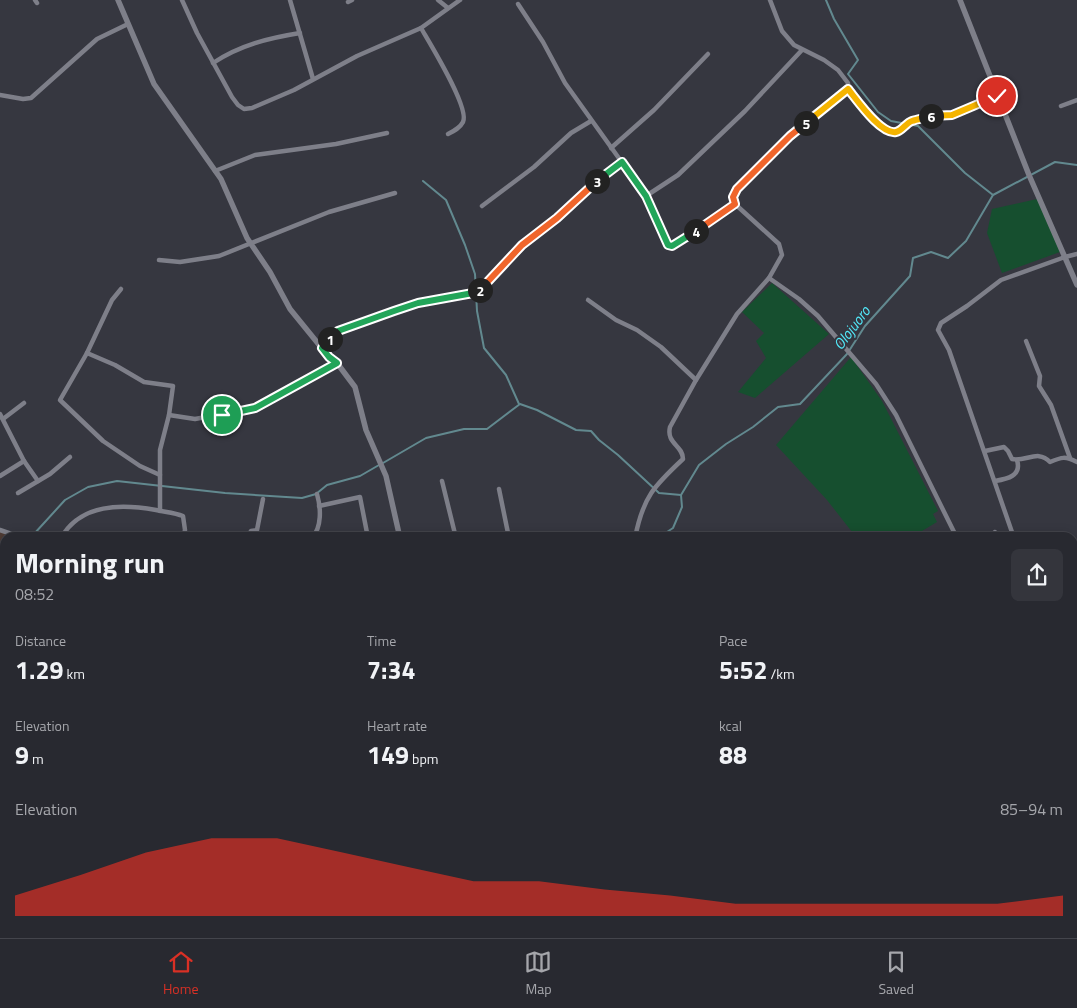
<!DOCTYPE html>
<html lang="en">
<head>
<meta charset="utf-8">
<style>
	:root { --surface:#282930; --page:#34353c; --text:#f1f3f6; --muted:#a5a6ab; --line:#44454c; --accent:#d93025 }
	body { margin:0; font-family:"Titillium Web",sans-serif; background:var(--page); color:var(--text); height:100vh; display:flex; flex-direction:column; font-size:19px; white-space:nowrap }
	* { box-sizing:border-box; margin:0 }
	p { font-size:16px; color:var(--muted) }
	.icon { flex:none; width:28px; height:28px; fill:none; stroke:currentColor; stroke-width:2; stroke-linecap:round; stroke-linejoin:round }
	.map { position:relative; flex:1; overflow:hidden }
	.panel { position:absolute; left:0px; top:532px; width:1078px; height:406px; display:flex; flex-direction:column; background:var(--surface); border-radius:15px 15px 0 0; box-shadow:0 2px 12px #0003,0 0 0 1px var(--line) }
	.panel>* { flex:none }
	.pin { position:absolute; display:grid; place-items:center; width:42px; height:42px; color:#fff; margin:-21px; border:2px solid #fff; border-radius:50%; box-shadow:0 1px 5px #0007 }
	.km { position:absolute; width:25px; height:25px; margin:-12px; border-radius:50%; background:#222; color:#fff; font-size:14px; line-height:25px; text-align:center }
	.round { display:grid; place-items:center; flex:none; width:52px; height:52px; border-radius:8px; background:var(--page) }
	.overview { display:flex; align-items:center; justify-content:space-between; height:85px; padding:0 15px }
	h1 { font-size:28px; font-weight:700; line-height:38px }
	.figures { display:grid; grid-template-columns:repeat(3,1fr); gap:8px; height:85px; padding:5px 15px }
	.figures div { display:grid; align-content:center }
	.figures b { font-size:25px; font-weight:700 }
	.figures small { font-size:14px; font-weight:400 }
	.figures p { font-size:14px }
	.chart { height:140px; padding:10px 15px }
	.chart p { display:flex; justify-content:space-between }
	.chart svg { width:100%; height:90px; margin-top:5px; fill:var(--accent); opacity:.7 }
	.menu { display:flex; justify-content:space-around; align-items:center; height:70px; border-top:1px solid var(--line); background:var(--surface); font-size:14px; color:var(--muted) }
	.menu a { display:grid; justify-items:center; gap:2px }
	.menu .active { color:var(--accent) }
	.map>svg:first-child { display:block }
	.commercial { fill:#4e3b34 }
	.education { fill:#4e393b }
	.green { fill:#164f2f }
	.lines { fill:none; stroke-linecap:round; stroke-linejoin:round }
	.stream { stroke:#62898f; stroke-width:2 }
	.minor { stroke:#7e7f89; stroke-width:4.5 }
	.tertiary { stroke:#7e7f89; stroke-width:5.5 }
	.split-1-casing { stroke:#fff; stroke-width:10 }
	.split-2-casing { stroke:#fff; stroke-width:10 }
	.split-3-casing { stroke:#fff; stroke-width:10 }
	.split-4-casing { stroke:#fff; stroke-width:10 }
	.split-5-casing { stroke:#fff; stroke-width:10 }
	.split-6-casing { stroke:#fff; stroke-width:10 }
	.split-7-casing { stroke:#fff; stroke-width:10 }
	.split-1 { stroke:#22a559; stroke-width:6 }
	.split-2 { stroke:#22a559; stroke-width:6 }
	.split-3 { stroke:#f0652b; stroke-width:6 }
	.split-4 { stroke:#22a559; stroke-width:6 }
	.split-5 { stroke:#f0652b; stroke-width:6 }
	.split-6 { stroke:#f5b400; stroke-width:6 }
	.split-7 { stroke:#f5b400; stroke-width:6 }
	.labels { text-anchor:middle; stroke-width:4; stroke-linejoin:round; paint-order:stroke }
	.water-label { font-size:15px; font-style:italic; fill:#52e8f8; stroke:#363740 }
</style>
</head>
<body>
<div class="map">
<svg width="1077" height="938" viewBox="0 0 1077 938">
	<rect width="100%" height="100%" fill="#363740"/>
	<!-- commercial -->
	<path class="commercial" d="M 0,529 L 23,537 L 5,538 L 5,934 L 298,934 L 296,938 L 0,938 Z"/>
	<!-- education -->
	<path class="education" d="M 5,622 L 5,934 L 196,934 L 206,938 L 0,938 L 0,630 Z"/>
	<!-- green -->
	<g class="green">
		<path d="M 1037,199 L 1060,252 L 1002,273 L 987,233 L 992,209 Z"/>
		<path d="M 772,283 L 829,334 L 755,398 L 738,392 L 766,358 L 756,341 L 764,333 L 742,312 Z"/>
		<path d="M 851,357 L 882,401 L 938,511 L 933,514 L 937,522 L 912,537 L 856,537 L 827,500 L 776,445 Z"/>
	</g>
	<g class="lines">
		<!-- stream -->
		<g class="stream">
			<path d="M 826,0 L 834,19 L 858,60 L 848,74 L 878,112 L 891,121 L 918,126 L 965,173 L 993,195"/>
			<path d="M 423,181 L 446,200 L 465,245 L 475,274 L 477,311 L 484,348 L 506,375 L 519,404"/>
			<path d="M 383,463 L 426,438 L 464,429 L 487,429 L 520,404 L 537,410 L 576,430 L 591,431 L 599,440 L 618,455 L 659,493 L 681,495"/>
			<path d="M 34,534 L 65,500 L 88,487 L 117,481 L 225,493 L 302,498 L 316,494 L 327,485 L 360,476 L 379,465"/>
			<path d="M 658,538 L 673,528 L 682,507 L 681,495 L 699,465 L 726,444 L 753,427 L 778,407 L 800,404 L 847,354 L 865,326 L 910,276 L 913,258 L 931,252 L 948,258 L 966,241 L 993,195 L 1055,162 L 1077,165"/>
			<path d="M 622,934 L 625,938"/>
			<path d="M 374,938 L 380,934"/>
		</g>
		<!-- minor -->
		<g class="minor">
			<path d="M 35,0 L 37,3"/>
			<path d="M 182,0 L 197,33 L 232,97 L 238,105 L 244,109 L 252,108 L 294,90 L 357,56 L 421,28 L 460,0"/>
			<path d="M 290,0 L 313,79"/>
			<path d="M 438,0 L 448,8"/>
			<path d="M 770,0 L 782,31 L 794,45 L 824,60 L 838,70 L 848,83 L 848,89 C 858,101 874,126 888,131 C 899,135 902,125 911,121 C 925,116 941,118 953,114 C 968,109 982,102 997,96"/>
			<path d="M 348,2 L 352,0"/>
			<path d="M 518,4 L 543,42 L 565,83 L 646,196 L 668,245 L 672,246 L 679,243 L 735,204"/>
			<path d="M 421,28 C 429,42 470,108 463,122 C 460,128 454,131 448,134"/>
			<path d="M 213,63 C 240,45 269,38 300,33"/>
			<path d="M 0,95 L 23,99 L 31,98 L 97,39 L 128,24"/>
			<path d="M 1061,106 L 1077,100"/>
			<path d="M 611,148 L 654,110 L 708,54"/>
			<path d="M 215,171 L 255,155 L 336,144 L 387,133"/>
			<path d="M 646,196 L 678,175 L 745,111 L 802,50"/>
			<path d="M 482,206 L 534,167 L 571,133 L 591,121"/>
			<path d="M 159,260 L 180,262 L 219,256 L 329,212 L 395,193"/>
			<path d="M 769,278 L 799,299 L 818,316 L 876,384 L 896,415 L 957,538"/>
			<path d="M 121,289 L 112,300 L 87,353 L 60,400 L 103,441 L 140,466 L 160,475"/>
			<path d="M 588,300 L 616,320 L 637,330 L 661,347 L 696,380"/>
			<path d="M 1026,341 L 1040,376 L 1039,386 L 1051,405 L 1070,458"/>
			<path d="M 322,348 L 338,331 L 418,303 L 478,291 L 522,245 L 557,218 L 600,178 L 622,162"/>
			<path d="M 87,353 L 115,365 L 144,382 L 173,386 L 169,415 L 160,450 L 160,511"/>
			<path d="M 0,414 L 24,461 L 38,481"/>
			<path d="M 169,415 L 195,419 L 255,408 L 337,363"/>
			<path d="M 3,419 L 24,403"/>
			<path d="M 985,451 L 1004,447 L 1008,451 L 1012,459 C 1026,462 1038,449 1050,462 C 1062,457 1065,456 1077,462"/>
			<path d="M 0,476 L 24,461"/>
			<path d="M 442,481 L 456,538"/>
			<path d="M 995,481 C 1007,479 1022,476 1017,460"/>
			<path d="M 499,489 L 509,538"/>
			<path d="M 18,493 L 50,474 L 70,457"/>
			<path d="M 319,506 L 360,497 L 368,538"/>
			<path d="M 0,530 L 23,538"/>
			<path d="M 995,532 L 997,538"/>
			<path d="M 61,538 C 81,503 122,504 156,510 C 165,512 175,513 183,516 L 185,530 L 183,538"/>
			<path d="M 248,538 L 251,531 L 257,530 L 263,499"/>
			<path d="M 312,538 C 322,527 321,508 317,494"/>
			<path d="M 635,538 C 643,497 654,486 683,459 C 683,445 666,444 670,427 L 696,380 L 737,314 L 769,278 L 782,255 L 779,244 L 735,204 L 733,197 L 734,192 L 790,137 L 848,89"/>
			<path d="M 1014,538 L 949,350 L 938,330 L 941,323 L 967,306 L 1001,280 L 1065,257 L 1077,254"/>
			<path d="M 1072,569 L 1077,569"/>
			<path d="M 0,773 L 5,775"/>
			<path d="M 0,897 L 5,894"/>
			<path d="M 403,934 L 404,938"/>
			<path d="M 584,934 L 585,938"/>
			<path d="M 52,938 L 54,934"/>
			<path d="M 472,938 L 481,934"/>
			<path d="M 780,938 L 781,934"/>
			<path d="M 874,938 L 875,934"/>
			<path d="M 1043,938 L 1047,934"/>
		</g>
		<!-- tertiary -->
		<g class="tertiary">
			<path d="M 118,0 L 154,84 L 221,179 L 247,238 L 270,272 L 290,309 L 329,357 L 337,363 L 355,387 L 366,430 L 386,476 L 400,538"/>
			<path d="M 960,0 L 1029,175 L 1077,285"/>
			<path d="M 1072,797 L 1077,795"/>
			<path d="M 1072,909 L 1077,916"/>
			<path d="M 298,938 L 299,934"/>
		</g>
	</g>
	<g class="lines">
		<!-- split-1 casing -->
		<g class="split-1-casing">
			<path id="split-1" d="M 222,415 L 255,408 L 337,363 L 329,357 L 322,348 L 330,339"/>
		</g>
		<!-- split-2 casing -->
		<g class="split-2-casing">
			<path id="split-2" d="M 330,339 L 338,331 L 394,311 L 418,303 L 473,293 L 480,290"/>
		</g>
		<!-- split-3 casing -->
		<g class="split-3-casing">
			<path id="split-3" d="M 480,290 L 522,245 L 557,218 L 597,181"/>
		</g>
		<!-- split-4 casing -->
		<g class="split-4-casing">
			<path id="split-4" d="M 597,181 L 622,162 L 646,196 L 668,245 L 672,246 L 696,231"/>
		</g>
		<!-- split-5 casing -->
		<g class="split-5-casing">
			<path id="split-5" d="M 696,231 L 735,204 L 733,197 L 737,189 L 790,136 L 806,123"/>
		</g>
		<!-- split-6 casing -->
		<g class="split-6-casing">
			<path id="split-6" d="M 806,123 L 848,89 C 857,100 881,135 896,132 C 902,131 906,123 912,121 C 918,119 925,118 931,116"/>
		</g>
		<!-- split-7 casing -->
		<g class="split-7-casing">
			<path id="split-7" d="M 931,116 L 952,115 L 997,96"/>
		</g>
		<!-- split-1 -->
		<use href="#split-1" class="split-1"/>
		<!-- split-2 -->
		<use href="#split-2" class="split-2"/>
		<!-- split-3 -->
		<use href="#split-3" class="split-3"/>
		<!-- split-4 -->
		<use href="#split-4" class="split-4"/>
		<!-- split-5 -->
		<use href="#split-5" class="split-5"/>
		<!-- split-6 -->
		<use href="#split-6" class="split-6"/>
		<!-- split-7 -->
		<use href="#split-7" class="split-7"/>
	</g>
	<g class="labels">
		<!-- water labels -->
		<g class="water-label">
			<text transform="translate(852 328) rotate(-53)" y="5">Olojuoro</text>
		</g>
	</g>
</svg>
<div class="pin" style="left:222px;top:415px;background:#1e9e55"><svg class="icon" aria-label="arrive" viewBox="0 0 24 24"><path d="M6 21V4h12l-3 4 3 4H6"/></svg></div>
<div class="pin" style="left:997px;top:96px;background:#d93025"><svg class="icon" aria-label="check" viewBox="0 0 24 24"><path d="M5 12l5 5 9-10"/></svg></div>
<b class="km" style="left:330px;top:339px">1</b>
<b class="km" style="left:480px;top:290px">2</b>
<b class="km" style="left:597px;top:181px">3</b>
<b class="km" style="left:696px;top:231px">4</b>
<b class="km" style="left:806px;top:123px">5</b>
<b class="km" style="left:931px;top:116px">6</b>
<section class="panel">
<div class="overview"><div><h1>Morning run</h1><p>08:52</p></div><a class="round"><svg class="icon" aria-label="share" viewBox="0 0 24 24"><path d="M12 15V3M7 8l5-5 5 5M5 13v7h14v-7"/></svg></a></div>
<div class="figures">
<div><p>Distance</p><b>1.29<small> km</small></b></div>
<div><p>Time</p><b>7:34</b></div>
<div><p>Pace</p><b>5:52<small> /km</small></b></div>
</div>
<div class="figures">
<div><p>Elevation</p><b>9<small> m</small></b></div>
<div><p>Heart rate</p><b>149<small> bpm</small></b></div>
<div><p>kcal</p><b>88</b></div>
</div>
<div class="chart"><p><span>Elevation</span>85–94 m</p>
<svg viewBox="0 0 160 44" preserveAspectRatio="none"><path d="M0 44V34L10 24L20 13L30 6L40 6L50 13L60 20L70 27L80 27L90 31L100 34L110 38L120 38L130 38L140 38L150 38L160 34V44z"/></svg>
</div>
</section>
</div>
<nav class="menu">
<a class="active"><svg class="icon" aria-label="home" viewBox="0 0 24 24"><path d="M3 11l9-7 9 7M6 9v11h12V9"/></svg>Home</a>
<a><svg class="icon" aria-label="map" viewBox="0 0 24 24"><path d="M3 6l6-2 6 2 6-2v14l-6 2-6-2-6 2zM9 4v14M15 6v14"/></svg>Map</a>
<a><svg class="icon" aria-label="saved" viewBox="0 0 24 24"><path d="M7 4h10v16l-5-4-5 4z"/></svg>Saved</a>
</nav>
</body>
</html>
